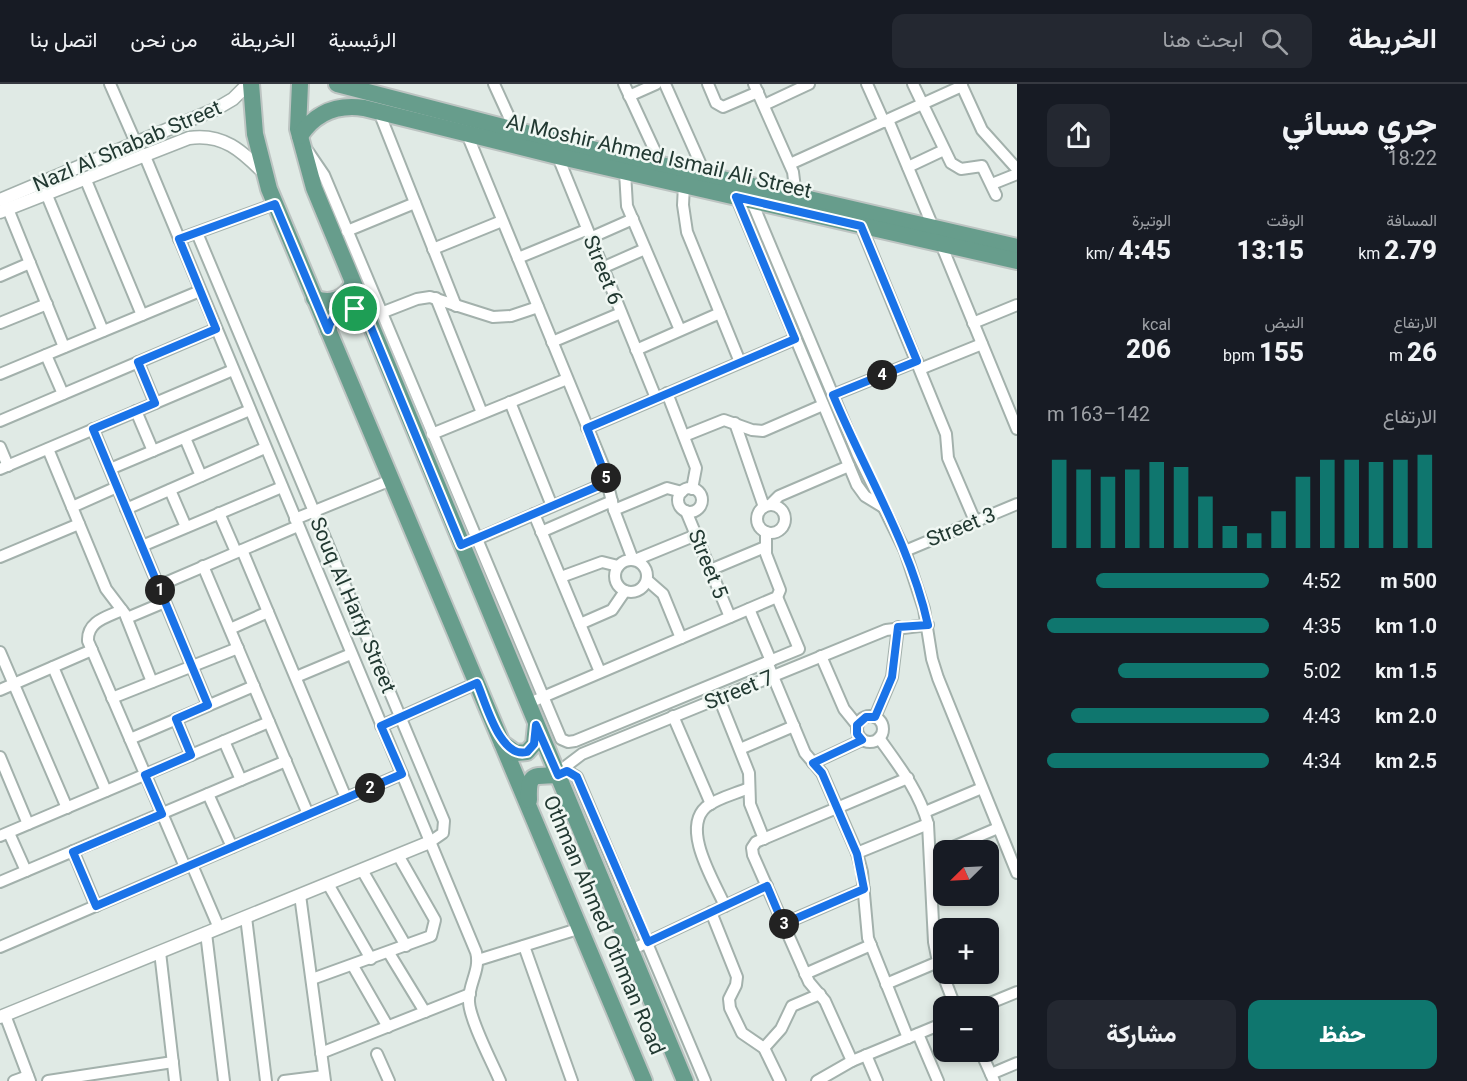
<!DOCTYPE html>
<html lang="ar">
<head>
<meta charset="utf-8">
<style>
	:root { --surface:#171b24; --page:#242831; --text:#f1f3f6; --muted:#9ea1a6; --line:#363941; --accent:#0f766e }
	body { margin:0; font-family:Roboto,Vazirmatn,sans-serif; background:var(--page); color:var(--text); direction:rtl; height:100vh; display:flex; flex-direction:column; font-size:22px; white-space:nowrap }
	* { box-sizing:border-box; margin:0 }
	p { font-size:20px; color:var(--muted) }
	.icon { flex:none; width:33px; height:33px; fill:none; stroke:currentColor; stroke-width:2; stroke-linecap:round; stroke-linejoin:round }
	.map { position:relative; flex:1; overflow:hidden; direction:ltr }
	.sheet { display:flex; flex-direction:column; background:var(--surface); width:450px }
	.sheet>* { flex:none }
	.needle { width:39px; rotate:246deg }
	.tools { position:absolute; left:933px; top:756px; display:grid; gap:12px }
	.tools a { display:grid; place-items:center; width:66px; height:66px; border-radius:12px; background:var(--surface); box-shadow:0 3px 9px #0003; font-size:30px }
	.pin { position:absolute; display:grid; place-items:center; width:51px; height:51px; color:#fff; margin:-26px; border:3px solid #fff; border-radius:50%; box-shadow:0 2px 6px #0007 }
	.km { position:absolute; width:30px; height:30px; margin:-15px; border-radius:50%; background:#222; color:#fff; font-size:16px; line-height:30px; text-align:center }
	.round { display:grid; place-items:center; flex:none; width:63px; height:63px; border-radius:12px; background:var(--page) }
	.overview { display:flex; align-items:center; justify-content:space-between; height:102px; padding:0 30px }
	h1 { font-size:33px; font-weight:800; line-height:45px }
	.stats { display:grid; grid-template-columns:repeat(3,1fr); gap:9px; height:102px; padding:6px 30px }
	.stats div { display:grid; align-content:center }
	.stats b { font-size:26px; font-weight:800 }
	.stats small { font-size:16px; font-weight:400 }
	.stats p { font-size:16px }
	.chart { height:168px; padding:12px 30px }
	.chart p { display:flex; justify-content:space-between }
	.chart svg { width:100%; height:108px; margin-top:6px; stroke:var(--accent); stroke-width:6 }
	.action { display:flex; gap:12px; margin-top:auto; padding:12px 30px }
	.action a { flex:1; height:69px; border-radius:12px; background:var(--accent); color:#fff; font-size:24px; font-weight:800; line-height:69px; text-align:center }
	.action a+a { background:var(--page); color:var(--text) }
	ul { padding:0 30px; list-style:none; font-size:20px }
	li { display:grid; grid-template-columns:96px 72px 1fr; align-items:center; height:45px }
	li i { height:15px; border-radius:8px; background:var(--accent) }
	header { display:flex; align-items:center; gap:36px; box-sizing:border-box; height:84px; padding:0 30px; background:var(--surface); border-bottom:2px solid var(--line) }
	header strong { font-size:28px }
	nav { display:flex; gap:33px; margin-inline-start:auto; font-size:21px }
	.search { width:420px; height:54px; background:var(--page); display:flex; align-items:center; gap:15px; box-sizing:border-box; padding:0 21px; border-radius:12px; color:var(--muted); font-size:22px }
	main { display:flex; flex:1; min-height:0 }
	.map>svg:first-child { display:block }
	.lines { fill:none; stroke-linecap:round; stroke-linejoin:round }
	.minor-casing { stroke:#a3b1ac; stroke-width:14 }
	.tertiary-casing { stroke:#a3b1ac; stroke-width:15 }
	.primary-casing { stroke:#bdc4c2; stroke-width:20 }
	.minor { stroke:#fff; stroke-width:10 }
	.tertiary { stroke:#fff; stroke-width:12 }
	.primary { stroke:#679d8c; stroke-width:16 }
	.route-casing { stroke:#fff; stroke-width:12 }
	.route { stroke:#1a73e8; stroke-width:8 }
	.labels { text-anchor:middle; stroke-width:5; stroke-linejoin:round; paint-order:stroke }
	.street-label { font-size:21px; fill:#223932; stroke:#f0f7f3 }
</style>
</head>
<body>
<header>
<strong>الخريطة</strong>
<div class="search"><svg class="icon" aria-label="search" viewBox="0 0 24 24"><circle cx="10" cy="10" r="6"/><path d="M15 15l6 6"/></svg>ابحث هنا</div>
<nav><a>الرئيسية</a><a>الخريطة</a><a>من نحن</a><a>اتصل بنا</a></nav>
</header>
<main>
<section class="sheet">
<div class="overview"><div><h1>جري مسائي</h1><p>18:22</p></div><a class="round"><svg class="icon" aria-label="share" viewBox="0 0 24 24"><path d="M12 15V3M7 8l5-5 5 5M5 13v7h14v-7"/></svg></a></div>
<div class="stats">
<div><p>المسافة</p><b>2.79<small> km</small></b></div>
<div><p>الوقت</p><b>13:15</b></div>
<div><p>الوتيرة</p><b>4:45<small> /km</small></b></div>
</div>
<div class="stats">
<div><p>الارتفاع</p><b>26<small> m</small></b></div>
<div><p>النبض</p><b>155<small> bpm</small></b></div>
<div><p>kcal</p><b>206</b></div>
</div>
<div class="chart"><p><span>الارتفاع</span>142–163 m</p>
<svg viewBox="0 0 160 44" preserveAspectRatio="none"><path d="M5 44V8M15 44V12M25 44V15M35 44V12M45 44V9M55 44V11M65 44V23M75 44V35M85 44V38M95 44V29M105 44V15M115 44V8M125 44V8M135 44V9M145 44V8M155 44V6"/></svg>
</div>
<ul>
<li><b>500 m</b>4:52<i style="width:78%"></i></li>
<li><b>1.0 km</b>4:35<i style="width:100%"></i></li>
<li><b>1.5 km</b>5:02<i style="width:68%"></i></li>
<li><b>2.0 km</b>4:43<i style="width:89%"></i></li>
<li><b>2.5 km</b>4:34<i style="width:100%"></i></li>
</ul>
<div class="action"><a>حفظ</a><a>مشاركة</a></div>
</section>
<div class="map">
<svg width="1017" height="997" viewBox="0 0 1017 997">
	<rect width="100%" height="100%" fill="#e0eae5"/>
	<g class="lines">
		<!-- minor casing -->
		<g class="minor-casing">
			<g id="minor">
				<path d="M 110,0 L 136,59"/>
				<path d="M 494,0 L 515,46"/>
				<path d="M 624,0 L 661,80"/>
				<path d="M 665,0 L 705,90"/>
				<path d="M 708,0 L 716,19 L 723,23 L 758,8"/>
				<path d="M 754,0 L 793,88 L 796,112"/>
				<path d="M 867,0 L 884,38"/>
				<path d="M 913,0 L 951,79 L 961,85 L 982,82 L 996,111"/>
				<path d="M 961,0 L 982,46 L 1017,85"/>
				<path d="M 629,12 L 656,0"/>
				<path d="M 764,21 L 809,0"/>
				<path d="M 379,28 L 456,222"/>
				<path d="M 888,36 L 933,143"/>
				<path d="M 467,50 L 603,381 L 614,426 L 633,476"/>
				<path d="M 307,66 L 324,91 L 561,655 L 568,658 L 575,657 L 799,565 L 777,513"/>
				<path d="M 556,68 L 656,314"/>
				<path d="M 144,70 L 476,868 C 481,886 468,900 469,918 C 470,937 492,978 500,997"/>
				<path d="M 790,80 L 962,2"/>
				<path d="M 908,83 L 944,66"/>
				<path d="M 625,88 L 627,122 L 680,246"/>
				<path d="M 85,94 L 142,231"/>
				<path d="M 992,100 L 1017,90"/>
				<path d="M 684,101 L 683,121 L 687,148 L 740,278"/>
				<path d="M 46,109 L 103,247"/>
				<path d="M 735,110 L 857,401 L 865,412 L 883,423"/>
				<path d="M 750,113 L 858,371 L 905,467 L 924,525 L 932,575 L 938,594 L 1017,789"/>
				<path d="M 8,125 L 64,263"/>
				<path d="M 861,142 L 946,350 L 948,374 L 975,437"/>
				<path d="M 347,147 L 415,119"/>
				<path d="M 197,149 L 444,737 L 443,749 L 430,758"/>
				<path d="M 590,154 L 633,135"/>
				<path d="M 179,155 L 275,120"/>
				<path d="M 941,160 L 1017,345"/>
				<path d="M 433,165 L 502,137"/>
				<path d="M 518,174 L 586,146"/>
				<path d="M 602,184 L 645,165"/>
				<path d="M 0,192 L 30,179"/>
				<path d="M 436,214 L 482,329"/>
				<path d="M 381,229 L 417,215 L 430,213 L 493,233 L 511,232 L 538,223"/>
				<path d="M 0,239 L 47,220"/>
				<path d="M 973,239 L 1017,221"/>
				<path d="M 552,258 L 621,229"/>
				<path d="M 636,266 L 720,229"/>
				<path d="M 46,271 L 63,310"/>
				<path d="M 138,278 L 155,319"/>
				<path d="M 920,285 L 982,260"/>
				<path d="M 0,290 L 200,207"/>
				<path d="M 667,309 L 696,384 L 692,405"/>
				<path d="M 833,311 L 917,277"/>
				<path d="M 510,318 L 552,422"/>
				<path d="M 136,327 L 153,367"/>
				<path d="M 0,337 L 216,245"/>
				<path d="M 735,339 L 764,423"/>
				<path d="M 587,344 L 795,255"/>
				<path d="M 93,345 L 208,621"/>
				<path d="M 432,350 L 567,295"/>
				<path d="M 684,352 L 724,336 L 752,346 L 763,347 L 823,321"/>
				<path d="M 185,354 L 201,392"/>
				<path d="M 0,363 L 8,382"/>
				<path d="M 48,365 L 106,505 L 125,530 L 152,598"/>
				<path d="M 0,385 L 233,286"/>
				<path d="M 110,385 L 250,326"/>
				<circle cx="690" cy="416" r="12"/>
				<path d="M 170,406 L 186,443"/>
				<circle cx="771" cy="435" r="14"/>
				<path d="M 770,421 L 779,412 L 849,382"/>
				<path d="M 72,423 L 117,403"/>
				<path d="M 126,425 L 265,364"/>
				<path d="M 614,426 L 667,404 L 682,408"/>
				<path d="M 686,427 L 730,533"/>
				<path d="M 219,429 L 236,468"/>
				<path d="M 534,430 L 600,588"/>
				<path d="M 295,435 L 391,396"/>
				<path d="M 541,448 L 612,417"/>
				<path d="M 470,458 L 608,398"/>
				<path d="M 142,462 L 282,403"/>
				<path d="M 242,466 L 346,714"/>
				<path d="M 905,467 L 1017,420"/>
				<path d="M 0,473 L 79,440"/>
				<circle cx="631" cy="492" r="16"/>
				<path d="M 635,476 L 696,451"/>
				<path d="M 203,482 L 308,730"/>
				<path d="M 710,486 L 765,463"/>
				<path d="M 561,493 L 602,478 L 618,482"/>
				<path d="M 647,496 L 663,510 L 681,554"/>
				<path d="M 158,502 L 298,442"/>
				<path d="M 749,525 L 771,577"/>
				<path d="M 122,526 C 107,533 87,537 88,557 L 185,783"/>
				<path d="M 127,534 L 165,518"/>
				<path d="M 580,540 L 612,526 L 625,507"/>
				<path d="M 230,545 L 268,528"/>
				<path d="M 0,568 L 67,724"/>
				<path d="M 821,572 L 844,625 L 857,641"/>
				<path d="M 767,578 L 805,669 L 822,689 L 857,769 L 862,788 L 868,854 L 908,954"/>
				<path d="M 53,583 L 106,707"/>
				<path d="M 296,593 L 351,570"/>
				<path d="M 0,606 L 92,566"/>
				<path d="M 112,614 L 238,564"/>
				<path d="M 719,614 L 749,689 L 750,720 L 764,755"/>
				<path d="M 536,616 L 777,513 L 780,506 L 766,470 L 766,448"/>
				<circle cx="870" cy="645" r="13"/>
				<path d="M 673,632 L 711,720"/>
				<path d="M 875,633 L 892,593 L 898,543"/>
				<path d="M 176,635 L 191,671"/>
				<path d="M 381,642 L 477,599"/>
				<path d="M 879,654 C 899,682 919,707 928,740 L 934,858 L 938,878 L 955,922"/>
				<path d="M 130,655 L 254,602"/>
				<path d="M 224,657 L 241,696"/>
				<path d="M 740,665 L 794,642"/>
				<path d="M 0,673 L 28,740"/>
				<path d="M 813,679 L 862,656"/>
				<path d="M 557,689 L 582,670 L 886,546 L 928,541"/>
				<path d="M 558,691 L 567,687 L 577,693 L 705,997"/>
				<path d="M 208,710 L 232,763"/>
				<path d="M 925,728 L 982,704"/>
				<path d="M 9,749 L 26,787"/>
				<path d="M 0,752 L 269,638"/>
				<path d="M 946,766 L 998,744"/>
				<path d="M 73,767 L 96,822"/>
				<path d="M 857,769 L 928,740"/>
				<path d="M 192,781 L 219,844"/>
				<path d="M 362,786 L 406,862"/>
				<path d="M 0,798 L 286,677"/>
				<path d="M 328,800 L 371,875"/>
				<path d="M 300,811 L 325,997"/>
				<path d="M 725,822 C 714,797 681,745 706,723 C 717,714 735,710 749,704"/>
				<path d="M 711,828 L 737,893 L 736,901 L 729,915 L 730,924 L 742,949 L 764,964 L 780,997"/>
				<path d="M 246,833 L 266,997"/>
				<path d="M 783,840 L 864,805"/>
				<path d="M 206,849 L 224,997"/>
				<path d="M 524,862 L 572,997"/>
				<path d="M 0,863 L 402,690"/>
				<path d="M 631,866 L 767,802"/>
				<path d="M 160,868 L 175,997"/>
				<path d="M 389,869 L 425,928"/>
				<path d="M 478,876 L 581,844"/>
				<path d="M 353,882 L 388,943"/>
				<path d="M 805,890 L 871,861"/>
				<path d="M 312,895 L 431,852 L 435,836 L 398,771"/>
				<path d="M 886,900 L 938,878"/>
				<path d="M 983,922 L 1017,908"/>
				<path d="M 5,931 L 30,997"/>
				<path d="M 918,950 L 938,997"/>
				<path d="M 764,964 L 781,945 L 792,922 L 820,910"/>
				<path d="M 981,968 L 994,997"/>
				<path d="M 321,969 L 470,910"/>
				<path d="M 377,970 L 389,997"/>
				<path d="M 866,971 L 877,997"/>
				<path d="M 852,977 L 825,917 L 809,898 L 753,771 L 752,764 L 756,758 L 908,694"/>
				<path d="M 991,990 L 1017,979"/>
				<path d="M 14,997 L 28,992"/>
				<path d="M 48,997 L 173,978"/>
				<path d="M 284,997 L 324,992"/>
				<path d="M 817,997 L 852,977 L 944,939"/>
			</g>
		</g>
		<!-- tertiary casing -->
		<g class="tertiary-casing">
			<g id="tertiary">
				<path d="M 0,116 L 216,25 L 233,15 L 248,0"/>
				<path d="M 0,128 L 189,54 C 223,49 242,67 264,89"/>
				<path d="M 0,933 L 430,758"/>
			</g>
		</g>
		<!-- primary casing -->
		<g class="primary-casing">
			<g id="primary">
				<path d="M 251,0 L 255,50 L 269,105 L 644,997"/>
				<path d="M 300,0 L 298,45 L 314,104 L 685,997"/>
				<path d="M 337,0 L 553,56 L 1017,163"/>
				<path d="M 300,52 C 315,29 337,20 364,24 L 557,72 L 1017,177"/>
				<path d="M 314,214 C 330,221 346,215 353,199"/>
				<path d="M 328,246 C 332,228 349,220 365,229"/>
				<path d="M 502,659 L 516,669 L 527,668 L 534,660 L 536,641"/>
				<path d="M 529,716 C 528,687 534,693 558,691"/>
			</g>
		</g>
		<!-- minor -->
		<use href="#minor" class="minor"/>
		<!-- tertiary -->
		<use href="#tertiary" class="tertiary"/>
		<!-- primary -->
		<use href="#primary" class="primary"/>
	</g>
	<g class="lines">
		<!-- route casing -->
		<g class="route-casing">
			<path id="route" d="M 736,113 L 861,142 L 917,277 L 833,311 C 865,388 910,460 928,541 L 898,543 L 892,593 L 875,633 L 866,633 L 857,641 L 857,650 L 862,656 L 813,679 L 822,689 L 857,770 L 864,805 L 783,840 L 767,802 L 648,858 L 577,693 L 567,687 L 558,691 L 536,641 L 534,660 L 527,668 C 500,675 486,619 477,599 L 381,642 L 402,690 L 96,822 L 73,768 L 162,730 L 145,691 L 191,671 L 176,635 L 208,621 L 93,345 L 155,319 L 138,278 L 216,245 L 179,155 L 275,120 L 328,246 C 332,228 349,220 365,229 L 461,461 L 608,398 L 587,344 L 795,255 Z"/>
		</g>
		<!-- route -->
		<use href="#route" class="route"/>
	</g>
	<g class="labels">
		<!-- street labels -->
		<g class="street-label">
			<text transform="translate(127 62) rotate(-23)" y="7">Nazl Al Shabab Street</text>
			<text transform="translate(659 72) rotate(13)" y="7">Al Moshir Ahmed Ismail Ali Street</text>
			<text transform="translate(603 186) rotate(68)" y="7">Street 6</text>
			<text transform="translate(961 443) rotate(-22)" y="7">Street 3</text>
			<text transform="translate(708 480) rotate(68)" y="7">Street 5</text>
			<text transform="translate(353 521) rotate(67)" y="7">Souq Al Harfy Street</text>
			<text transform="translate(739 606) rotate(-22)" y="7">Street 7</text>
			<text transform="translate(604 841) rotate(67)" y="7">Othman Ahmed Othman Road</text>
		</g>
	</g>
</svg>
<div class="tools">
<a><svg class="needle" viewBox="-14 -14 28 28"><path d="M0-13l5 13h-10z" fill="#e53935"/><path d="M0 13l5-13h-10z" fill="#9ea1a6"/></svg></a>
<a>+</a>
<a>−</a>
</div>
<div class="pin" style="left:355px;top:225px;background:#1e9e55"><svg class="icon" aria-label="arrive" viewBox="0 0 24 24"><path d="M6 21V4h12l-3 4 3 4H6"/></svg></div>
<b class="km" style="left:160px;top:506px">1</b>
<b class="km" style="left:370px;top:704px">2</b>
<b class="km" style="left:784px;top:840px">3</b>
<b class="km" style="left:882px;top:291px">4</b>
<b class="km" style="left:606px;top:394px">5</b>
</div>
</main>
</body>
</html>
